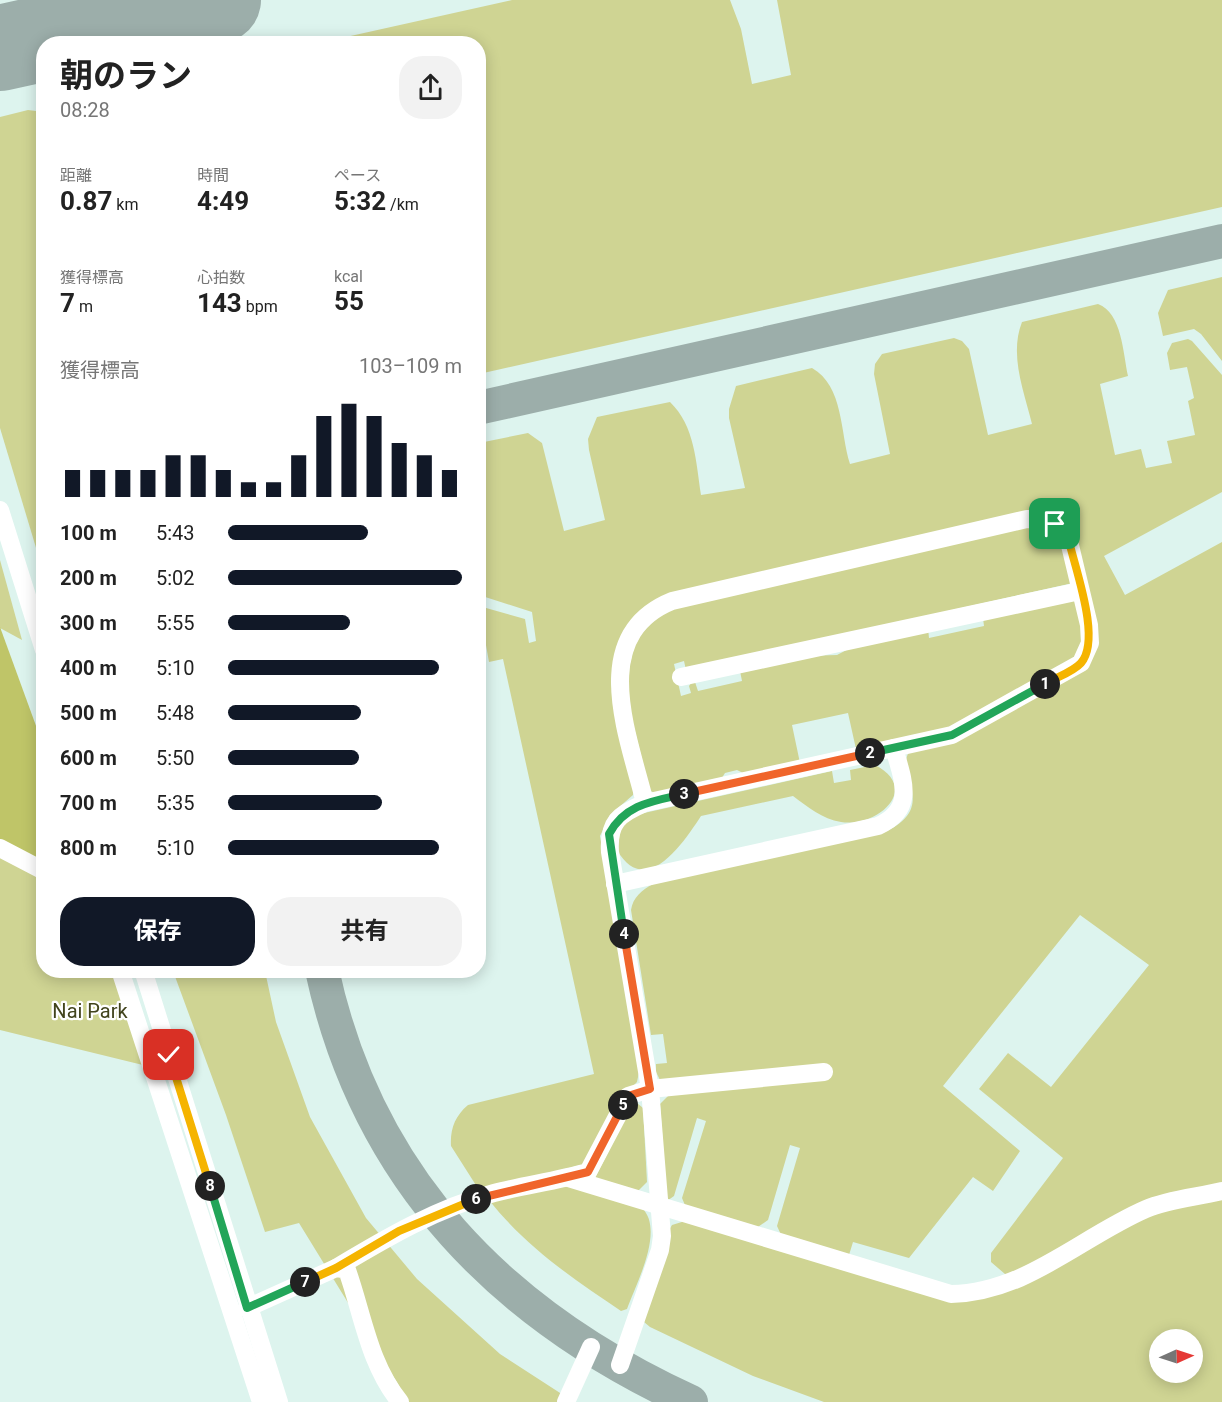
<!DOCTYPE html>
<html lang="ja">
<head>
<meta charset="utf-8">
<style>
	:root { --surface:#fff; --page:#f2f2f2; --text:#222; --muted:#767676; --accent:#111827 }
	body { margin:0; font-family:Roboto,"Noto Sans JP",sans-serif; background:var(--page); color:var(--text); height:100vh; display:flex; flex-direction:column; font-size:22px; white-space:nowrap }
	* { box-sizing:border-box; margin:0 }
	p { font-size:20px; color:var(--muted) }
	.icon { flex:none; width:33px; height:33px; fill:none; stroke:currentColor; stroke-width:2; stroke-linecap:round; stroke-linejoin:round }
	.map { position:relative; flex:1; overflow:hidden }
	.side { position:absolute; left:36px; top:36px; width:450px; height:942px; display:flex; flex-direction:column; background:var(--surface); border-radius:24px; box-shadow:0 3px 15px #0003 }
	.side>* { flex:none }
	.needle { width:39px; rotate:87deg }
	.buttons { position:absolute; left:1149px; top:1329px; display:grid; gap:12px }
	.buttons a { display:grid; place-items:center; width:54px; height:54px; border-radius:50%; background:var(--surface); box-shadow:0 3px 15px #0003; font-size:30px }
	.pin { position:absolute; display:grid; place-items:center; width:51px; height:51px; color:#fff; margin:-26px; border-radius:12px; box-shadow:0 3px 9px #0006 }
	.km { position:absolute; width:30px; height:30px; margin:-15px; border-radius:50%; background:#222; color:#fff; font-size:16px; line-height:30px; text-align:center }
	.round { display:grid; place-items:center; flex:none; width:63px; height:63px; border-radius:24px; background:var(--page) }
	.summary { display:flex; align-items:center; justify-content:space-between; height:102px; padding:0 24px }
	h1 { font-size:33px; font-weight:700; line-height:45px }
	.stats { display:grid; grid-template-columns:repeat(3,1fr); gap:9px; height:102px; padding:6px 24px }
	.stats div { display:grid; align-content:center }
	.stats b { font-size:26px; font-weight:700 }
	.stats small { font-size:16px; font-weight:400 }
	.stats p { font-size:16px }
	.chart { height:168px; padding:12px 24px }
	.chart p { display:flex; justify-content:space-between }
	.chart svg { width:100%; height:108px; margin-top:6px; stroke:var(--accent); stroke-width:6 }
	.action { display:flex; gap:12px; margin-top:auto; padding:12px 24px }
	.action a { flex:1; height:69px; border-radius:24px; background:var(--accent); color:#fff; font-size:24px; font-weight:700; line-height:69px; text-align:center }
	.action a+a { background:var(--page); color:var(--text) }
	ul { padding:0 24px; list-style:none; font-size:20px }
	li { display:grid; grid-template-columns:96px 72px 1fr; align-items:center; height:45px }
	li i { height:15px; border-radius:8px; background:var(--accent) }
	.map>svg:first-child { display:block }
	.green { fill:#cfd493; fill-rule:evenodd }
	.forest { fill:#bfc568 }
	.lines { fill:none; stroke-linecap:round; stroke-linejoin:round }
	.taxiway { stroke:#9caeaa; stroke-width:34 }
	.runway { stroke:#9caeaa; stroke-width:86 }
	.minor { stroke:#fff; stroke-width:18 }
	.split-1-casing { stroke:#fff; stroke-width:12 }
	.split-2-casing { stroke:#fff; stroke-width:12 }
	.split-3-casing { stroke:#fff; stroke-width:12 }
	.split-4-casing { stroke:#fff; stroke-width:12 }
	.split-5-casing { stroke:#fff; stroke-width:12 }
	.split-6-casing { stroke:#fff; stroke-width:12 }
	.split-7-casing { stroke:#fff; stroke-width:12 }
	.split-8-casing { stroke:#fff; stroke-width:12 }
	.split-9-casing { stroke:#fff; stroke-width:12 }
	.split-1 { stroke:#f5b400; stroke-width:8 }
	.split-2 { stroke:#22a559; stroke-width:8 }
	.split-3 { stroke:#f0652b; stroke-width:8 }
	.split-4 { stroke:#22a559; stroke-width:8 }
	.split-5 { stroke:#f0652b; stroke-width:8 }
	.split-6 { stroke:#f0652b; stroke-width:8 }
	.split-7 { stroke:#f5b400; stroke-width:8 }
	.split-8 { stroke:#22a559; stroke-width:8 }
	.split-9 { stroke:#f5b400; stroke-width:8 }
	.labels { text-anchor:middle; stroke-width:4.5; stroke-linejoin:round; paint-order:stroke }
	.park-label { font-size:20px; fill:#42441d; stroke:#fff }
</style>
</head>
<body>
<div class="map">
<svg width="1222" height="1402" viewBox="0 0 1222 1402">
	<rect width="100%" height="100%" fill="#ddf4ee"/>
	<!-- green -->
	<g class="green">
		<path d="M 512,0 L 730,0 L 741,29 L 752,84 L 791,75 L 777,0 L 1222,0 L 1222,207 L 479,374 L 478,44 L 319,43 Z"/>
		<path d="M 28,110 L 44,112 L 43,571 L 0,428 L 0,117 Z"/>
		<path d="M 1222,277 L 1222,361 L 1201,334 L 1194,329 L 1163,336 L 1158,313 L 1168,290 Z"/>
		<path d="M 1098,304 C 1122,313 1123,353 1128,376 L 1100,384 L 1115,455 L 1141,449 L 1146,468 L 1172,463 L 1167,441 L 1195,435 L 1188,401 L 1194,398 L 1187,367 L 1170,370 L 1167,353 L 1172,343 L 1188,339 L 1192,341 L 1222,375 L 1222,492 L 1104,556 L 1125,595 L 1222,542 L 1222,1186 L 1013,1274 L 1005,1274 L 991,1262 L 991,1253 L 1063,1158 L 979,1089 L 1008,1053 L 1051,1087 L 1149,965 L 1080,915 L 943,1086 L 1020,1151 L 993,1191 L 973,1177 L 909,1258 L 853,1242 L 849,1255 L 783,1239 L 777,1226 L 800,1148 L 790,1145 L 768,1220 L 755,1229 L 687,1210 L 682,1198 L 706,1121 L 697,1118 L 674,1196 L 667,1201 L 660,1104 L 668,1096 L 656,1072 L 656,1064 L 667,1063 L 663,1034 L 651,1035 L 631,910 C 633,897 642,890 653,884 L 887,831 C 938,806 895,774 909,752 L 1093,656 L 1057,517 L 673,593 L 613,668 L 611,684 L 634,787 L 633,795 L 610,815 L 600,836 L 639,1072 L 637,1082 L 631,1088 L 585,1164 L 479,1190 L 451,1146 C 450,1129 455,1116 468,1105 L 594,1074 L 503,659 L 489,662 L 479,606 L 525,619 L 529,643 L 536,641 L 532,612 L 479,595 L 479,443 L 528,433 L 542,443 L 564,531 L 605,520 L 589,450 L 588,439 L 597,417 L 670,402 C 695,426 696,462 701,495 L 745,488 L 729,418 L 729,409 L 736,386 L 812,368 C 844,386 840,433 850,464 L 890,454 L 874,374 L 875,364 L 882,354 L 954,338 L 962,341 L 969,349 L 988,435 L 1032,424 C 1024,391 1009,355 1022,322 Z"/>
		<path d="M 1027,524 L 1059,532 L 1073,583 L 686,670 L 684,661 L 674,664 L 681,696 L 691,693 L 689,686 L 694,679 L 698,691 L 742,681 L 740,671 L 804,656 L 837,655 L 858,644 L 928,628 L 929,638 L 984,626 L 983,618 L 1074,597 L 1085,631 L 1080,654 L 952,729 L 856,749 L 848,713 L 792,725 L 800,763 L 745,774 L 737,770 L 725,773 L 720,781 L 658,794 L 650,791 L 624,688 L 636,639 L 664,610 Z"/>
		<path d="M 0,560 L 22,640 L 0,628 Z"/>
		<path d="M 875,765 C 922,789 876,828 841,822 C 822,819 808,807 793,796 L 701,816 C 684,842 646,900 617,850 C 616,834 622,825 635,815 L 832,771 L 834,783 L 851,780 L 850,770 Z"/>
		<path d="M 0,848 L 43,871 L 44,970 L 120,971 L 151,1067 L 0,1030 Z"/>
		<path d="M 173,971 L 265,971 L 276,1022 L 310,1117 L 366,1218 L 417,1279 L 500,1354 L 574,1402 L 409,1402 L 299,1223 L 265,1232 L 226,1115 Z"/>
		<path d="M 637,1103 L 643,1108 L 647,1182 L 638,1191 L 595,1178 L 632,1105 Z"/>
		<path d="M 562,1184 L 642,1208 C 665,1230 636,1284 627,1309 L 621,1311 C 572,1278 526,1247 489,1200 Z"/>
		<path d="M 1222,1197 L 1222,1402 L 824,1402 L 753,1376 L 650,1327 L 644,1322 L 668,1232 L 672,1225 L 685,1221 L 951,1298 L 1155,1213 ZM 1160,1340 L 1192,1340 L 1192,1372 L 1160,1372 Z"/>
	</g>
	<!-- forest -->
	<path class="forest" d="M 0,627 L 43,745 L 43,862 L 0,839 Z"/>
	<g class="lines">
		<!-- taxiway -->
		<g class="taxiway">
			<path d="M 98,27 L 108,15 L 115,0"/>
			<path d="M 164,44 L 188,19 L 220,0"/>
			<path d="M 0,50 L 44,54"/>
			<path d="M 478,408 L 1222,241"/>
			<path d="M 322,970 C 367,1179 501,1315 691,1402"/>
		</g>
		<!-- runway -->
		<path class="runway" d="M 0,48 L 218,0"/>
		<!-- minor -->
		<g class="minor">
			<path d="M 0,510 L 44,650"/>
			<path d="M 681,677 L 1080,591"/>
			<path d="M 0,848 L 44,871"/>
			<path d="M 615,884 L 878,826 C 916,809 903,780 894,748"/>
			<path d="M 120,970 L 261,1402"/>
			<path d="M 143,970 L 279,1402"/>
			<path d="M 568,1178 L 951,1294 C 1025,1293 1081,1237 1146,1209 C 1169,1199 1198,1197 1222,1191"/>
			<path d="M 336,1268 C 386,1238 437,1208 494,1193 C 525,1185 557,1181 588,1172 L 628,1096 L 650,1089 L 824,1072"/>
			<path d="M 247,1308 L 336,1268 L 347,1270 C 363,1315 369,1364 400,1402"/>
			<path d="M 620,1365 L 660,1250 L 662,1236 L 650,1089 L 610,852 C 608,822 619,814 645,803 L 952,735 L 1081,663 L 1090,643 L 1089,625 L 1068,537 C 1058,522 1044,519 1027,519 L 672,601 C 586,636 629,737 645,803"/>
			<path d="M 566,1402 L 591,1347"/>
		</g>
	</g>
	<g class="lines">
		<!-- split-1 casing -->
		<g class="split-1-casing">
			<path id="split-1" d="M 1045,684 C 1055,678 1073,672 1081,663 C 1102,639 1074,566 1068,537 L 1063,529 L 1055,524"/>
		</g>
		<!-- split-2 casing -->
		<g class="split-2-casing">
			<path id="split-2" d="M 870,753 L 952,735 L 1045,684"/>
		</g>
		<!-- split-3 casing -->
		<g class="split-3-casing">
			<path id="split-3" d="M 684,794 L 870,753"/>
		</g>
		<!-- split-4 casing -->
		<g class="split-4-casing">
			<path id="split-4" d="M 624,934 L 609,834 C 625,804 653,801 684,794"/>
		</g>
		<!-- split-5 casing -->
		<g class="split-5-casing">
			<path id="split-5" d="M 623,1105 L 628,1096 L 650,1089 L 624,934"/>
		</g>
		<!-- split-6 casing -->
		<g class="split-6-casing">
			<path id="split-6" d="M 476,1199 L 588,1172 L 623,1105"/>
		</g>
		<!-- split-7 casing -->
		<g class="split-7-casing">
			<path id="split-7" d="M 305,1282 L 336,1268 L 399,1231 L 476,1199"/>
		</g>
		<!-- split-8 casing -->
		<g class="split-8-casing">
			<path id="split-8" d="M 210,1186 L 247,1308 L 305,1282"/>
		</g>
		<!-- split-9 casing -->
		<g class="split-9-casing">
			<path id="split-9" d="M 169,1055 L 210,1186"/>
		</g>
		<!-- split-1 -->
		<use href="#split-1" class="split-1"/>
		<!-- split-2 -->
		<use href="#split-2" class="split-2"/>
		<!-- split-3 -->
		<use href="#split-3" class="split-3"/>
		<!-- split-4 -->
		<use href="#split-4" class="split-4"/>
		<!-- split-5 -->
		<use href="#split-5" class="split-5"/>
		<!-- split-6 -->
		<use href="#split-6" class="split-6"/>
		<!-- split-7 -->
		<use href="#split-7" class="split-7"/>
		<!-- split-8 -->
		<use href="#split-8" class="split-8"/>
		<!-- split-9 -->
		<use href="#split-9" class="split-9"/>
	</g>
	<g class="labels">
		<!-- park labels -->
		<g class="park-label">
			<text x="90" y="1018">Nai Park</text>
		</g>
	</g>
</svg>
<div class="buttons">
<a><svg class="needle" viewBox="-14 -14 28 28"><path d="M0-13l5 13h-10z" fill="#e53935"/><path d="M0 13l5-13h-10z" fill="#767676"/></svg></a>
</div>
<div class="pin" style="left:1055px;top:524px;background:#1e9e55"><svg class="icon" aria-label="arrive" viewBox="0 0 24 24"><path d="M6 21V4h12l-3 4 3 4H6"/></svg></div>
<div class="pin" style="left:169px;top:1055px;background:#d93025"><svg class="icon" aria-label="check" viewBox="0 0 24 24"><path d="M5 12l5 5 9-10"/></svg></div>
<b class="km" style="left:1045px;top:684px">1</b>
<b class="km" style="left:870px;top:753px">2</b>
<b class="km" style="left:684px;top:794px">3</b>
<b class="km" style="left:624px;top:934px">4</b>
<b class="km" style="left:623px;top:1105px">5</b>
<b class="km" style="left:476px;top:1199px">6</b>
<b class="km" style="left:305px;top:1282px">7</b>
<b class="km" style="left:210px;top:1186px">8</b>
<section class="side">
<div class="summary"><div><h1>朝のラン</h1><p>08:28</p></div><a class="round"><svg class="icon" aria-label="share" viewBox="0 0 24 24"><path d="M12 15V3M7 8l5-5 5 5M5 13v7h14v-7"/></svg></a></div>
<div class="stats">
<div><p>距離</p><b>0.87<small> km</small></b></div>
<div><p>時間</p><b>4:49</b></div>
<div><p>ペース</p><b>5:32<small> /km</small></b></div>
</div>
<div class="stats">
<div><p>獲得標高</p><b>7<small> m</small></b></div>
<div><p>心拍数</p><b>143<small> bpm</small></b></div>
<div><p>kcal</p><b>55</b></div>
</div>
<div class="chart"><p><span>獲得標高</span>103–109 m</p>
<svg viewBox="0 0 160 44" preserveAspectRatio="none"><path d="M5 44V33M15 44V33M25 44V33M35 44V33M45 44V27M55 44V27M65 44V33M75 44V38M85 44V38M95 44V27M105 44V11M115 44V6M125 44V11M135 44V22M145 44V27M155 44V33"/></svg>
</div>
<ul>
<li><b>100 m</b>5:43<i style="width:60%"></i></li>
<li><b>200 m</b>5:02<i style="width:100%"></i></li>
<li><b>300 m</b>5:55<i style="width:52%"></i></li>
<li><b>400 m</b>5:10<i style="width:90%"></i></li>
<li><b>500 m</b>5:48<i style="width:57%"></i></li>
<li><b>600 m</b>5:50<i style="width:56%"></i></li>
<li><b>700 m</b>5:35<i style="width:66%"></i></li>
<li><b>800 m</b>5:10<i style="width:90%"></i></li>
</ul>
<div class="action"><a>保存</a><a>共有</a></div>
</section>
</div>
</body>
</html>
